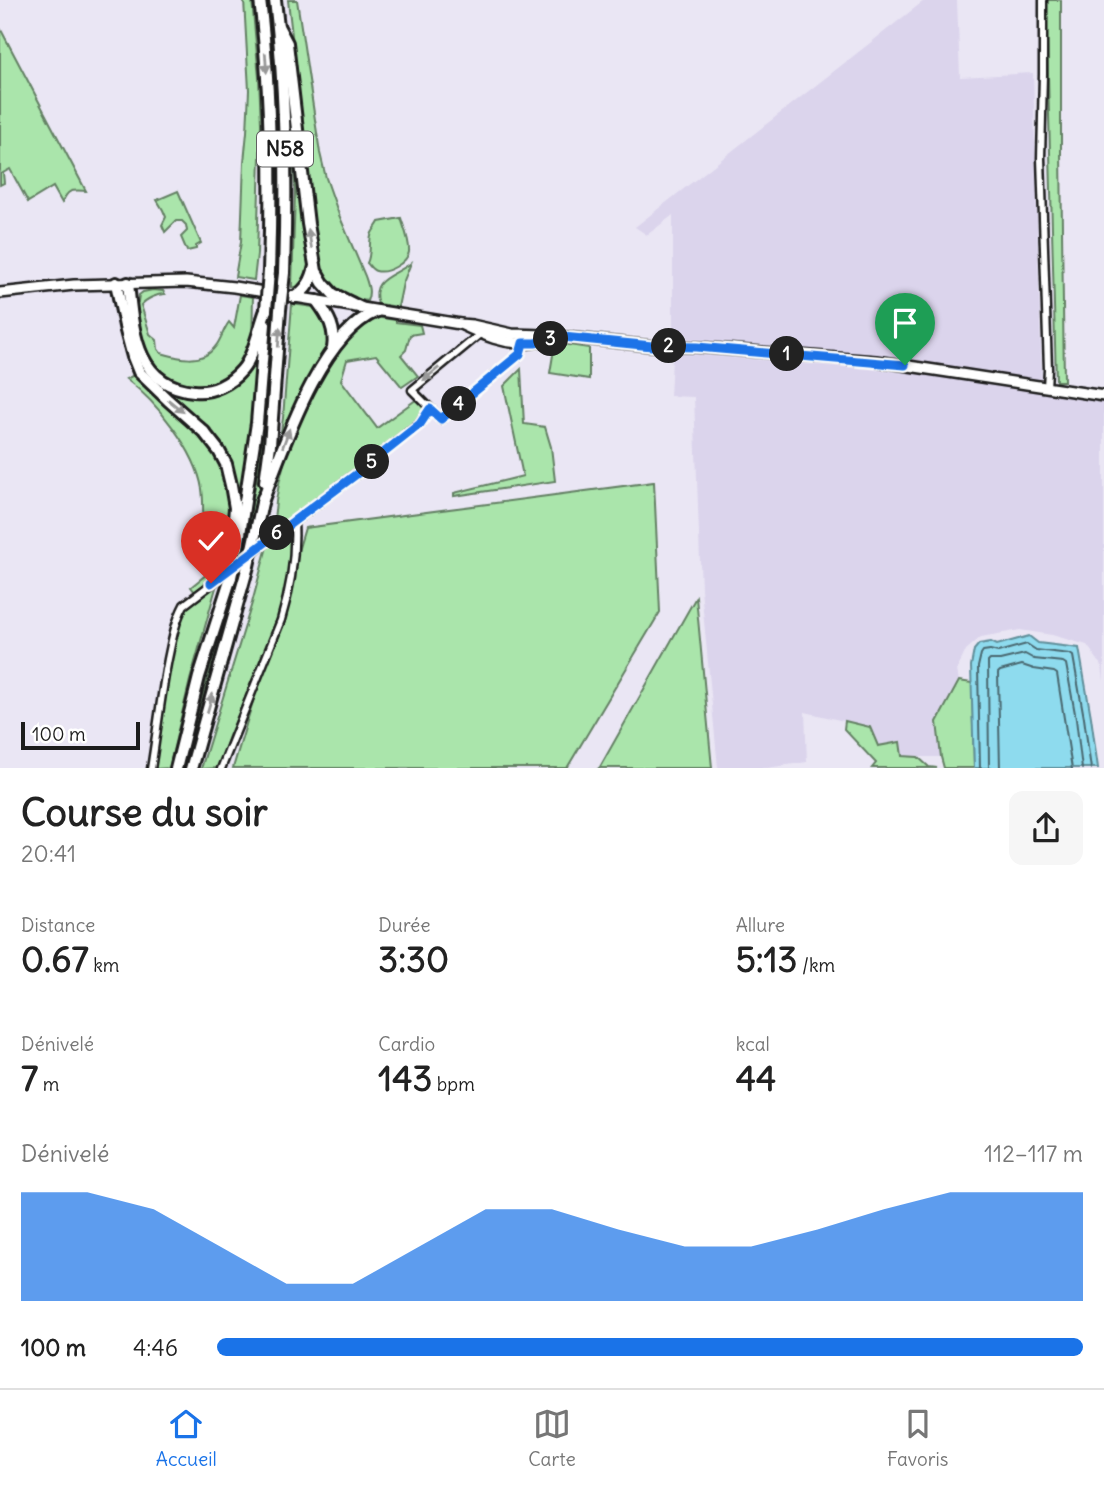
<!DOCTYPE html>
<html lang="fr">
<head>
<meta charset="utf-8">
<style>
	:root { --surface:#fff; --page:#f6f6f6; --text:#222; --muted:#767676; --line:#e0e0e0; --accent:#1a73e8 }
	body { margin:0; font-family:Delius,sans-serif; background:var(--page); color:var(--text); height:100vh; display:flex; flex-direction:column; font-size:26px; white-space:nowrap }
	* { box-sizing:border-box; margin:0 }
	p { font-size:23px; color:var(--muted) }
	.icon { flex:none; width:38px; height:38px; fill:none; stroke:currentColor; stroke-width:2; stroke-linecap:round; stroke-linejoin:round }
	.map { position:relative; height:768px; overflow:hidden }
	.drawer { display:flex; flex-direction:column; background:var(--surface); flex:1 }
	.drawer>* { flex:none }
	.scale { position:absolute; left:21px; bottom:18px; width:119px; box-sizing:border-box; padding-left:7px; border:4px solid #1c1c1c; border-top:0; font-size:19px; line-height:24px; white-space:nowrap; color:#1c1c1c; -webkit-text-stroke:5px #fff; paint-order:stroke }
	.pin { position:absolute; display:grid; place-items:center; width:60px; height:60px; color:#fff; margin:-72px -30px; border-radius:50% 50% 50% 0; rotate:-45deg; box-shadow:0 0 7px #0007 }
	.pin .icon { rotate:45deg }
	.km { position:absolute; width:35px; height:35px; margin:-18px; border-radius:50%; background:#222; color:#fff; font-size:19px; line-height:35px; text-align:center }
	.round { display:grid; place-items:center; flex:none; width:74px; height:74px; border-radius:14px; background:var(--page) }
	.head { display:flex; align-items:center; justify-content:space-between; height:119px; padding:0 21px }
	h1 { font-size:38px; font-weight:700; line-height:52px }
	.stats { display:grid; grid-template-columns:repeat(3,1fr); gap:10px; height:119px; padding:7px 21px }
	.stats div { display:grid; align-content:center }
	.stats b { font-size:35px; font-weight:700 }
	.stats small { font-size:19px; font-weight:400 }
	.stats p { font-size:19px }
	.chart { height:196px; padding:14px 21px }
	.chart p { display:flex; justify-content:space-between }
	.chart svg { width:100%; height:126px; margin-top:7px; fill:var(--accent); opacity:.7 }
	ul { padding:0 21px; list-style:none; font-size:23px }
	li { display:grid; grid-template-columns:112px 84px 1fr; align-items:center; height:52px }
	li i { height:18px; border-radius:9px; background:var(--accent) }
	.dock { display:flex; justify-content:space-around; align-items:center; height:98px; border-top:2px solid var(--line); background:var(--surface); font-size:19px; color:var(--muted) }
	.dock a { display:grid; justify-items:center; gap:4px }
	.dock .selected { color:var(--accent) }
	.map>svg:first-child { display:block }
	.built { fill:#dbd4ec }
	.green { fill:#aae5ab; stroke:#638064; stroke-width:2 }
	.water { fill:#8edbee; stroke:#608f9a; stroke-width:2 }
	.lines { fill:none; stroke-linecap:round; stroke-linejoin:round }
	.shore { stroke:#4a6870; stroke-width:2 }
	.minor-casing { stroke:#1c1c1c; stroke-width:11 }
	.secondary-casing { stroke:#1c1c1c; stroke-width:14 }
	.trunk-casing { stroke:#1c1c1c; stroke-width:16 }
	.minor { stroke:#fff; stroke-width:6 }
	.secondary { stroke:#fff; stroke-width:9 }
	.trunk { stroke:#fff; stroke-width:10 }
	.trunk-bridge-casing { stroke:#1c1c1c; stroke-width:16; stroke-linecap:butt }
	.trunk-bridge { stroke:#fff; stroke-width:10 }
	.oneway { fill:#999 }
	.route-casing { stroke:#fff; stroke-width:14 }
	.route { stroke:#1a73e8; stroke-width:9 }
	.labels { text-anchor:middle; stroke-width:5; stroke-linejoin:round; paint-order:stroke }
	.shield { fill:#fff; stroke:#606060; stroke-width:2 }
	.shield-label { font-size:21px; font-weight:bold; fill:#1c1c1c }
</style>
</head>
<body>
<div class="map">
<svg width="1104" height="769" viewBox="0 0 1104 769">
	<rect width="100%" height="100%" fill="#eae6f4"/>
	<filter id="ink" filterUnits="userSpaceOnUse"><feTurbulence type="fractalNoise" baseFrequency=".0143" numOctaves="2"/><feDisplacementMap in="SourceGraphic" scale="14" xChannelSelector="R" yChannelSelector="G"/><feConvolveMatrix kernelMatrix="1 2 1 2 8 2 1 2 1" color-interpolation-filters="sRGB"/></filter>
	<g filter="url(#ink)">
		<!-- built -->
		<path class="built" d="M 925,0 L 957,0 L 960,77 L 1033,73 L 1042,390 L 1104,400 L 1104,681 L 1102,666 L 1087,645 L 1052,635 L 1020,630 L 981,637 L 966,650 L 957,670 L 959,681 L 937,722 L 941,757 L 902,757 L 878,746 L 870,727 L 805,712 L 807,762 L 767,768 L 718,768 L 701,589 L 694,397 L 670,396 L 673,341 L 673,215 L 647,235 L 635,227 Z"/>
		<!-- green -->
		<g class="green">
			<path d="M 244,0 L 252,0 L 259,78 L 261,124 L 257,254 L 254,280 L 235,277 L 241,242 L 244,162 L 247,132 L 249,90 Z"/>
			<path d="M 265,0 L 270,0 C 281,94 281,188 279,282 L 274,283 C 276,188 277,94 265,0 Z"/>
			<path d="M 288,0 L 297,0 L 320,153 L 326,178 L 339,215 L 365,276 C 368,285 371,292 367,301 L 356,299 L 355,297 C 329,289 321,273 316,248 Z"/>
			<path d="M 1046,0 L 1061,0 L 1061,153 L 1064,381 L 1056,381 Z"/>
			<path d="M 0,28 L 86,191 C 71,190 68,189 62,203 L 53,187 L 28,202 L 10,169 L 3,173 L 4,183 L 0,185 Z"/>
			<path d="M 292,112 L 309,258 L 309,273 L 300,288 L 292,287 L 295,193 Z"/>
			<path d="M 178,191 L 201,243 L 196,246 L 196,249 L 187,251 L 181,237 L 187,231 L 186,225 L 182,221 L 176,221 L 165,232 L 162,225 L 166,217 L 163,210 L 157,200 Z"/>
			<path d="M 401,218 C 404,228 410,241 409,252 C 407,263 387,274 376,271 C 372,270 370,266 367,263 C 372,253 368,242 372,233 C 374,229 377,226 379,222 Z"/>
			<path d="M 411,263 L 403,283 L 398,307 L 378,304 C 369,278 395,276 411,263 Z"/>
			<path d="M 153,290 L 163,291 L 165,294 C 157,294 146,299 141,305 L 150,334 L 157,340 L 158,349 L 161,353 C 178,358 202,365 215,347 C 221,340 223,330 229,322 L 234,328 L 240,295 L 253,297 C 252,318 255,343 243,361 C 224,394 171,394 151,362 C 140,346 139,323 136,304 L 138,302 L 139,295 L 143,292 Z"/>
			<path d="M 272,304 L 277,304 L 265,460 L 252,532 L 247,532 L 260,458 L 263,424 Z"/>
			<path d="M 292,304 L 320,308 L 326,317 L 331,344 L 278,454 L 283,418 Z"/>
			<path d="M 127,308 L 156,379 L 219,390 L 256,354 C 255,406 249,458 238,509 L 228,461 L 142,369 Z"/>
			<path d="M 374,317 L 396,320 L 396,322 L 420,325 L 422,333 L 410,335 L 406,350 L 401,355 L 418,376 L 402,387 L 376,355 L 347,360 L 341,380 L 377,428 L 417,399 L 426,409 L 417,419 L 375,453 L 280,525 L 274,525 C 276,467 300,411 330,363 C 337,353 343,341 352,332 C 358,326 367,322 374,317 Z"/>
			<path d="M 562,344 L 589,348 L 589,379 L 550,373 L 554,349 Z"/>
			<path d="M 521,369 L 524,424 L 545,427 L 551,447 L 555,481 L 454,496 L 454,493 L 523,476 L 504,386 Z"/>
			<path d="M 136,374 C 155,398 182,414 202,437 C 225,464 234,500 227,533 C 225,544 223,567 216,575 C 210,581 201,586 195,592 L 191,587 L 213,569 C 210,563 205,556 204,549 C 201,530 205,509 202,489 C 196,451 157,402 126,379 Z"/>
			<path d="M 654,482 L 660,612 L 567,768 L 233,768 L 275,628 L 229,736 L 218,768 L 201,769 L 252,603 L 268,543 L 281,535 L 287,537 L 291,544 L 289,581 L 305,528 Z"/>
			<path d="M 245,566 L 188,768 L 182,769 L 239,568 Z"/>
			<path d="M 217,584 L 190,680 L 169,768 L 154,769 L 166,689 L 180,617 C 189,603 203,593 217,584 Z"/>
			<path d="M 696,597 L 712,768 L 599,768 L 600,767 Z"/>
			<path d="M 959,681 L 972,683 L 974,768 L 944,768 L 941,757 L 937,722 Z"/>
			<path d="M 845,721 L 870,727 L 878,746 L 900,742 L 902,756 L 918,757 L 929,767 L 937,768 L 872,768 L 876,763 L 844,729 Z"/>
		</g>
		<!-- water -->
		<path class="water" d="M 1029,636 L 1038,643 L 1079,648 L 1091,717 L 1098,768 L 974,768 L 971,666 L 974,650 L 979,644 L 991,642 L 997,645 Z"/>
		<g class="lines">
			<!-- shore -->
			<g class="shore">
				<path d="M 980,769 L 978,667 L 981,654 L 983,651 L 990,650 L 998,652 L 1027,644 L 1036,650 L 1070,654 L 1073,656 L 1084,718 L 1091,769"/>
				<path d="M 989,769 L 988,662 L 990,660 L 1000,660 L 1025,654 L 1034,659 L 1063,662 L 1066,664 L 1076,719 L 1082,769"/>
				<path d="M 1000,769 L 998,673 L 1000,671 L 1022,665 L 1034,669 L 1054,672 L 1057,674 L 1072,769"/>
			</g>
			<!-- minor casing -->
			<g class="minor-casing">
				<g id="minor">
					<path d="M 1043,0 L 1043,74 L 1041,158 L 1048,369 L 1047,388"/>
					<path d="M 480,334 L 412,390 L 441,419 L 520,354 L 523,343"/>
					<path d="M 151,769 C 157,732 161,695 168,659 C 172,640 175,622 184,605 L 362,470 L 420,424 L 430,409"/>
					<path d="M 221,769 L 281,620 C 291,587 296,556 294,522"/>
				</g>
			</g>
			<!-- secondary casing -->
			<g class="secondary-casing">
				<g id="secondary">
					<path d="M 0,293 L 74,285 L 186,282 L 234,287 L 460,324 C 483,335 505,345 531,343 C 539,342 546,340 554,338"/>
					<path d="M 460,324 L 472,325 L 512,334 L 545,335 L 652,346 L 697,347 L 876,361 L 1104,396"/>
				</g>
			</g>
			<!-- trunk casing -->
			<g class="trunk-casing">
				<g id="trunk">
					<path d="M 260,0 C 271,90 272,181 269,271"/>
					<path d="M 275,0 C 286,91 287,181 284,273"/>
					<path d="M 278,26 L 287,43 L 308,224 L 316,271 L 323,283 L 333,294 L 361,308"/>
					<path d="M 116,283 L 126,331 L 133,357 L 139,372 L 168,400 L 204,432 L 219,451 L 226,464 L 231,485 L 235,508 L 232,540 L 234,563"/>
					<path d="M 128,283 C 133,329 135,386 194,391 C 212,393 230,384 242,370 C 254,356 259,328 266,310"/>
					<path d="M 295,297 C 307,289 312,280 315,266"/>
					<path d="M 317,301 C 329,317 336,329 333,349"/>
					<path d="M 265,482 L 270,445 L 280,310"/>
					<path d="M 262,502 C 283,448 320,334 377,311"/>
					<path d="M 257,526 L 263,498"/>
					<path d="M 238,547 L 257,423 L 265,324"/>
					<path d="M 176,769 L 199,677 L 231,577"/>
					<path d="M 191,769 L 248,566"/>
				</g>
			</g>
			<!-- minor -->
			<use href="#minor" class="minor"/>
			<!-- secondary -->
			<use href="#secondary" class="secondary"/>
			<!-- trunk -->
			<use href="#trunk" class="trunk"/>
			<!-- trunk-bridge casing -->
			<g class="trunk-bridge-casing">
				<g id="trunk-bridge">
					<path d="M 266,310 L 269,271"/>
					<path d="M 280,310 L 284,273"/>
					<path d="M 248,566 L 257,526"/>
					<path d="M 231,577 L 234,563"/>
				</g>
			</g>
			<!-- trunk-bridge -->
			<use href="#trunk-bridge" class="trunk-bridge"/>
		</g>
		<!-- one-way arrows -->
		<defs><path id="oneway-solid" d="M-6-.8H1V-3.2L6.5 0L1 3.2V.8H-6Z" transform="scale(1.75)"/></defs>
		<g class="oneway">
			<use href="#oneway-solid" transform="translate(266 63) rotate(86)"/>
			<use href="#oneway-solid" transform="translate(310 239) rotate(-99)"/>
			<use href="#oneway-solid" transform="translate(279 337) rotate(-86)"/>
			<use href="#oneway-solid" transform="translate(431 374) rotate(141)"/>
			<use href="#oneway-solid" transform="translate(176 406) rotate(39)"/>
			<use href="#oneway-solid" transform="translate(286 438) rotate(-70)"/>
			<use href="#oneway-solid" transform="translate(210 703) rotate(-74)"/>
		</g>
	</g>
	<g class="lines" filter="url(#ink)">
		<!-- route casing -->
		<g class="route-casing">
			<path id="route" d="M 211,583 L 362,470 L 420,424 L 430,409 L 441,419 L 520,354 L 523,343 L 535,343 L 563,337 L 652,346 L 697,347 L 905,365"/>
		</g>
		<!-- route -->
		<use href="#route" class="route"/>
	</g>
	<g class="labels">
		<!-- shield labels -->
		<rect class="shield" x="257" y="131.5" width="56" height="35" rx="5"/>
		<g class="shield-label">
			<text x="285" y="156">N58</text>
		</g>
	</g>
</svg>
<div class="scale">100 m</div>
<div class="pin" style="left:905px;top:365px;background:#1e9e55"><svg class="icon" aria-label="arrive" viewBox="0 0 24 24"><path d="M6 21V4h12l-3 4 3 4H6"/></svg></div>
<div class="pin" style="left:211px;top:583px;background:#d93025"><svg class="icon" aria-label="check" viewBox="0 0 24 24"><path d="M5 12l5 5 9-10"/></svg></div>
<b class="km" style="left:787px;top:354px">1</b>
<b class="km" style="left:669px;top:346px">2</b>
<b class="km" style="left:551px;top:339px">3</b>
<b class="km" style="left:459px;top:404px">4</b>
<b class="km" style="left:372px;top:462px">5</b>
<b class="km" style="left:277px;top:533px">6</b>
</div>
<section class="drawer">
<div class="head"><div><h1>Course du soir</h1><p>20:41</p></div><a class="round"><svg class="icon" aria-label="share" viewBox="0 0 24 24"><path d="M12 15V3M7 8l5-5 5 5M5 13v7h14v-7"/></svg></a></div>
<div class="stats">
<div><p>Distance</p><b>0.67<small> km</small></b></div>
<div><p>Durée</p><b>3:30</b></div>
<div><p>Allure</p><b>5:13<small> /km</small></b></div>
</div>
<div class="stats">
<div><p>Dénivelé</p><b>7<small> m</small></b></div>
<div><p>Cardio</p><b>143<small> bpm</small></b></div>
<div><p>kcal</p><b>44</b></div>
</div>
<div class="chart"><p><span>Dénivelé</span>112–117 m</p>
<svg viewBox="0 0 160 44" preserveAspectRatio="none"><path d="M0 44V6L10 6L20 12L30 25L40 38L50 38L60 25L70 12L80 12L90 19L100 25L110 25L120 19L130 12L140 6L150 6L160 6V44z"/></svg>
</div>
<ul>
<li><b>100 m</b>4:46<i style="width:100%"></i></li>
</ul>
</section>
<nav class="dock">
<a class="selected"><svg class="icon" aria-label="home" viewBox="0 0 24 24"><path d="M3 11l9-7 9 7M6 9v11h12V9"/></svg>Accueil</a>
<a><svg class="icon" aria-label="map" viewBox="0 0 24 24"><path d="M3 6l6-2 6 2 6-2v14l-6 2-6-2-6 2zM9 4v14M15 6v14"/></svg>Carte</a>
<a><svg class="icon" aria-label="saved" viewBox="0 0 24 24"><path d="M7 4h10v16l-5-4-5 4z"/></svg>Favoris</a>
</nav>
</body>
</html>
